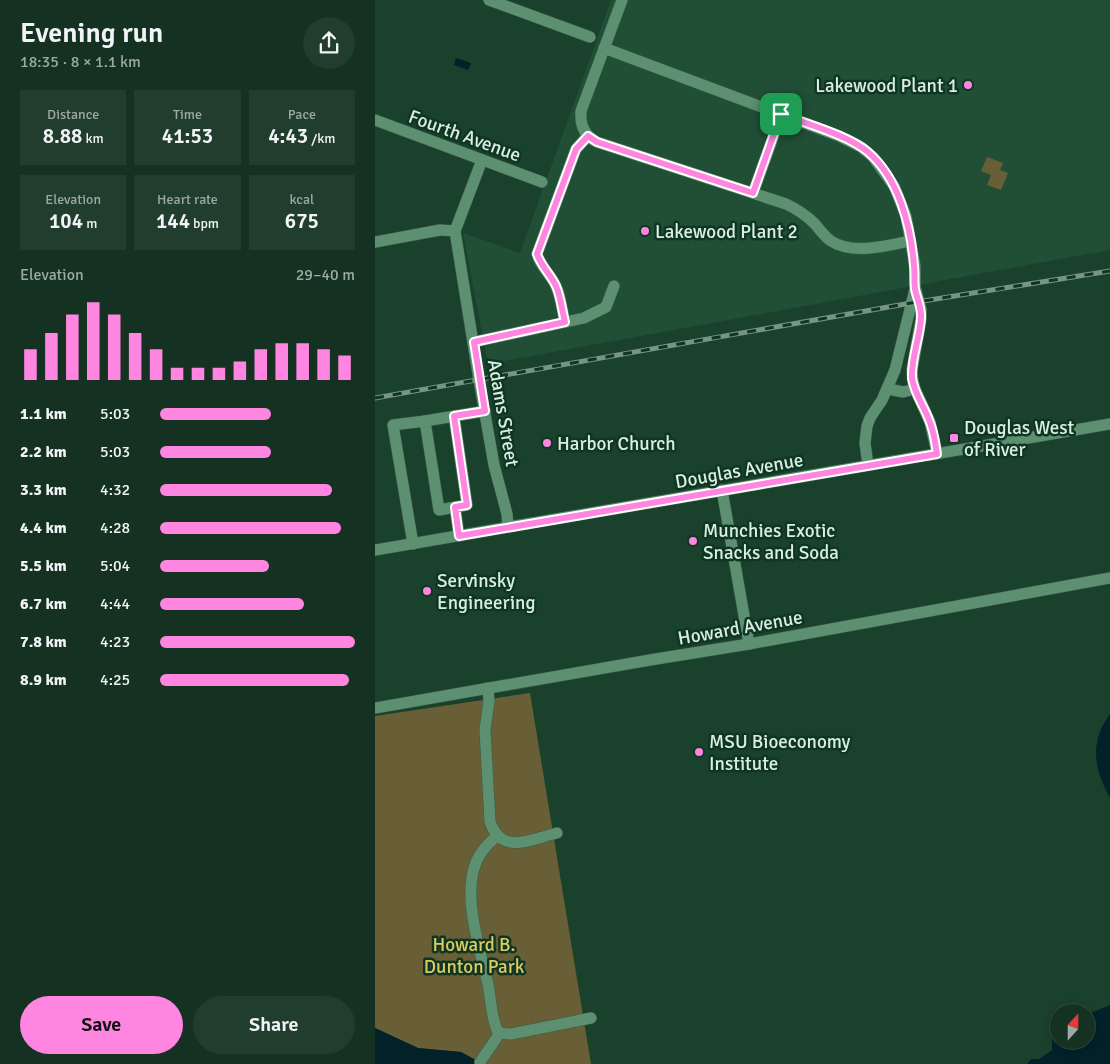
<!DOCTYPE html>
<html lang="en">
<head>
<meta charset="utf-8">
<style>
	:root { --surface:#143121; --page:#213d2e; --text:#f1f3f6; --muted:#9da9a5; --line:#334c3f; --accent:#fe85e0 }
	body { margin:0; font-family:Signika,sans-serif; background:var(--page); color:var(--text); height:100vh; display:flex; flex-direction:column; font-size:19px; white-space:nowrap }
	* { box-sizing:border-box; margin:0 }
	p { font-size:16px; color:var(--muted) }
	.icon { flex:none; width:28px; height:28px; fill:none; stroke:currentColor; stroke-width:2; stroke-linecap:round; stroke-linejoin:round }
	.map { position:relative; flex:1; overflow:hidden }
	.panel { display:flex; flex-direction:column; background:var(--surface); width:375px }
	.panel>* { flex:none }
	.needle { width:32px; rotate:21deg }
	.tools { position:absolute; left:675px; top:1004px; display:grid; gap:10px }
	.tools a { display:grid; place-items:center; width:45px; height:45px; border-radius:50%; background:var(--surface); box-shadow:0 2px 8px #0003,0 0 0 1px var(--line); font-size:25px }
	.pin { position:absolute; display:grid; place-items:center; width:42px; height:42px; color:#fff; margin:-21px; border-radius:10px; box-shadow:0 2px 8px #0006 }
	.round { display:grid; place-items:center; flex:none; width:52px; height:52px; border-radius:26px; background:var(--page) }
	.headline { display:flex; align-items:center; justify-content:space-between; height:85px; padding:0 20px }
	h1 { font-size:28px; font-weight:600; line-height:38px }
	.figures { display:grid; grid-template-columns:repeat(3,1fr); gap:8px; height:85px; padding:5px 20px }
	.figures div { display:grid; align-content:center; border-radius:0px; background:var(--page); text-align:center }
	.figures b { font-size:21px; font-weight:600 }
	.figures small { font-size:14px; font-weight:400 }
	.figures p { font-size:14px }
	.chart { height:140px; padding:10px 20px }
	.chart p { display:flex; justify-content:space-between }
	.chart svg { width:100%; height:90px; margin-top:5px; stroke:var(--accent); stroke-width:6 }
	.button { display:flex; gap:10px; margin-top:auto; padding:10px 20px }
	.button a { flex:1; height:58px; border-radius:30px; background:var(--accent); color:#111; font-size:20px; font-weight:600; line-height:58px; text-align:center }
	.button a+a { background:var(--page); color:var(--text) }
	ul { padding:0 20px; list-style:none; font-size:16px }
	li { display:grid; grid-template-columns:80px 60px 1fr; align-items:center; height:38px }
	li i { height:12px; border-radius:6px; background:var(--accent) }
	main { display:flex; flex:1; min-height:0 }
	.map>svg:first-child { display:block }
	.built { fill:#204f36 }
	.green { fill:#685f37 }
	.water { fill:#022129 }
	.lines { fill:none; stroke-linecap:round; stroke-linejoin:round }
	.minor-casing { stroke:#395d49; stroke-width:12 }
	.minor { stroke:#5d8f71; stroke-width:11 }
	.rail-casing { stroke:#779584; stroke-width:5 }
	.rail { stroke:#0f3622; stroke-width:3; stroke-dasharray:9; stroke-linecap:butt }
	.route-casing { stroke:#fff; stroke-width:10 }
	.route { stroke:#fe85e0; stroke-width:6 }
	.poi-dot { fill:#fe85e0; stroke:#0f3622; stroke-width:2 }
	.labels { text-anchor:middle; stroke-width:5; stroke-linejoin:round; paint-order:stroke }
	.poi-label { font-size:19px; fill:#daefe1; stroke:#0f3622; text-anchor:start }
	.street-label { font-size:19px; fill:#daefe1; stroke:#0f3622 }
	.park-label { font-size:19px; fill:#e0ca62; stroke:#0f3622 }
</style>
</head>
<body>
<main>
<section class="panel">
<div class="headline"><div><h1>Evening run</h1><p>18:35 · 8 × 1.1 km</p></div><a class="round"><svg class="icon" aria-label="share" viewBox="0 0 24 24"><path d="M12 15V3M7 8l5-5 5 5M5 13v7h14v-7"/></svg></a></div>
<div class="figures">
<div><p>Distance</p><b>8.88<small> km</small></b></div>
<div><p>Time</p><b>41:53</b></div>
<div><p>Pace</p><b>4:43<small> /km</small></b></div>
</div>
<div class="figures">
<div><p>Elevation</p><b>104<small> m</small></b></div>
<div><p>Heart rate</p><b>144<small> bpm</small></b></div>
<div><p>kcal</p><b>675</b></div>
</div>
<div class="chart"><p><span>Elevation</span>29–40 m</p>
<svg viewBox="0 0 160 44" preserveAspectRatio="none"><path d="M5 44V29M15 44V21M25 44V12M35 44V6M45 44V12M55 44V21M65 44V29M75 44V38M85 44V38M95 44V38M105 44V35M115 44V29M125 44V26M135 44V26M145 44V29M155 44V32"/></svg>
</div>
<ul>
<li><b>1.1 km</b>5:03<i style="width:57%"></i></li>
<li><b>2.2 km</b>5:03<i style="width:57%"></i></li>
<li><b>3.3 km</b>4:32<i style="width:88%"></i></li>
<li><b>4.4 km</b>4:28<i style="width:93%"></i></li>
<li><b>5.5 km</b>5:04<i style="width:56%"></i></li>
<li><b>6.7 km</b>4:44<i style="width:74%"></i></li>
<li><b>7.8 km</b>4:23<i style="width:100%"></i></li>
<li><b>8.9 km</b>4:25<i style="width:97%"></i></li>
</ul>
<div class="button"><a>Save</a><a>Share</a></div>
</section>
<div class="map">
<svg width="735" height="1064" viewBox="0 0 735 1064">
	<rect width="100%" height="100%" fill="#1a412c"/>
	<!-- built -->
	<path class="built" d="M 236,0 L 735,0 L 735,250 L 113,364 L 88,233 L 145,253 Z"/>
	<!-- green -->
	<g class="green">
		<path d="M 612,157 L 628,163 L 625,170 L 633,173 L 626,190 L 612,185 L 616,175 L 606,171 Z"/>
		<path d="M 155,693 L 216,1064 L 108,1064 L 86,1052 L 43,1048 L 0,1028 L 0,716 Z"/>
	</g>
	<!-- water -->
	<g class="water">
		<path d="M 81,58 L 96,63 L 93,70 L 79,65 Z"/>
		<path d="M 735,714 L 735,798 C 719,769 714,742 735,714 Z"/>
		<path d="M 735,1005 L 735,1064 L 652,1064 L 656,1059 L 664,1059 L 677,1050 L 677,1037 L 684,1032 L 684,1040 L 711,1040 L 711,1015 Z"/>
		<path d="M 0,1028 L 43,1048 L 86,1052 L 108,1064 L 0,1064 Z"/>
	</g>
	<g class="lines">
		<!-- minor casing -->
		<g class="minor-casing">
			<g id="minor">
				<path d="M 114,0 L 215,37"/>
				<path d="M 247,0 L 206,111 C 205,124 209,136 222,142 L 411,204 C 422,209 431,215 440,224 C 445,230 449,236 456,241 C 477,255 512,246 535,241"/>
				<path d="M 229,48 L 464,136 L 486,147 L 498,157 L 519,186 L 531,216 L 540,266 L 540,287 L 546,309 L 546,319 L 537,370 L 538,381 L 540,389 L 555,422 L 562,453"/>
				<path d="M 0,120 L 167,182"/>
				<path d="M 107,160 L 80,231 L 104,380 L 119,465 L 132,514 L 133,527"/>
				<path d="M 378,193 L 406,115"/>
				<path d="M 0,242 L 65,230 L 80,231"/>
				<path d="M 190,322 C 187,311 186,297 181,286 C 176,275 165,266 162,254 L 201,149 L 213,136"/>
				<path d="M 99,342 L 209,318 L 231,307 L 239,286"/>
				<path d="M 513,389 L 528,392 L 540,389"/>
				<path d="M 79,416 L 92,505 L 64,510 L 50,421 L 110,411"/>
				<path d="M 493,465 L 490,443 L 492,426 L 495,418 L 507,400 L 520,370 L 540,289"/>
				<path d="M 347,490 L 374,644"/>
				<path d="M 80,507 L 84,536"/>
				<path d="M 38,544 L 18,425 L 50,421"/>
				<path d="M 0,550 L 735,424"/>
				<path d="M 113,688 L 114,701 L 110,730 L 115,822 C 127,856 156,839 182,833"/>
				<path d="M 0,708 L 275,660 L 374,644 L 735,578"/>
				<path d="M 122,836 C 116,841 110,847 106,853 C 83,886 105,949 113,984 C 116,999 116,1016 122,1030 L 125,1033 L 136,1034 L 216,1018"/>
				<path d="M 105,1062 L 125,1033"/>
			</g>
		</g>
		<!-- minor -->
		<use href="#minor" class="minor"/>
		<!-- rail casing -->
		<g class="rail-casing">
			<path id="rail" d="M 0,398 L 536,303 L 735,271"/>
		</g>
		<!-- rail -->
		<use href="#rail" class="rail"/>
	</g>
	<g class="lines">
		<!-- route casing -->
		<g class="route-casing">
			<path id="route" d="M 406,114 C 431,124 473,135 493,152 C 524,179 536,226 539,266 C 540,273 539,281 540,289 C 542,299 547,308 546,318 C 545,338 536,358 537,378 C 539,393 549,406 554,420 C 559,431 560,442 562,454 L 84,536 L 80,507 L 92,505 L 79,416 L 110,411 L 99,342 L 190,322 C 187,311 186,297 181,286 C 176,275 166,266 162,254 L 201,149 L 213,136 L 222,142 L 378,193 Z"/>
		</g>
		<!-- route -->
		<use href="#route" class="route"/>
	</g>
	<!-- markers -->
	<g class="poi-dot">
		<circle cx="593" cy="85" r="5"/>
		<circle cx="270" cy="231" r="5"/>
		<rect x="574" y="433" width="10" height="10" rx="2.5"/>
		<circle cx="172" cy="443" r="5"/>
		<circle cx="318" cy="541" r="5"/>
		<circle cx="52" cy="591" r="5"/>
		<circle cx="324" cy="752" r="5"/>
	</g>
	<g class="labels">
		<!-- poi labels -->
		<g class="poi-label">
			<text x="583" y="92" text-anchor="end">Lakewood Plant 1</text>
			<text x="280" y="238">Lakewood Plant 2</text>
			<text x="589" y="434">Douglas West<tspan x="589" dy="22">of River</tspan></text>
			<text x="182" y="450">Harbor Church</text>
			<text x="328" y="537">Munchies Exotic<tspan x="328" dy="22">Snacks and Soda</tspan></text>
			<text x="62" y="587">Servinsky<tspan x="62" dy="22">Engineering</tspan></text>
			<text x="334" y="748">MSU Bioeconomy<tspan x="334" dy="22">Institute</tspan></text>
		</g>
		<!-- street labels -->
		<g class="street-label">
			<text transform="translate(90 135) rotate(20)" y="7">Fourth Avenue</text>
			<text transform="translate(129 413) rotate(80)" y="7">Adams Street</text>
			<text transform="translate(364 470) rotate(-10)" y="7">Douglas Avenue</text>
			<text transform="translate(365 627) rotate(-10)" y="7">Howard Avenue</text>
		</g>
		<!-- park labels -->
		<g class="park-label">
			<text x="99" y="951">Howard B.<tspan x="99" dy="22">Dunton Park</tspan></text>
		</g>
	</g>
</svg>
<div class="tools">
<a><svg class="needle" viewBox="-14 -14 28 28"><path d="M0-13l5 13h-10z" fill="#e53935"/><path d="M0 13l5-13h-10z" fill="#9da9a5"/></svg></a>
</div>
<div class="pin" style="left:406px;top:114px;background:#1e9e55"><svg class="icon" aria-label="arrive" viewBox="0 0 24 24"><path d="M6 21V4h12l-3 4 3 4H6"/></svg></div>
</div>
</main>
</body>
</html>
